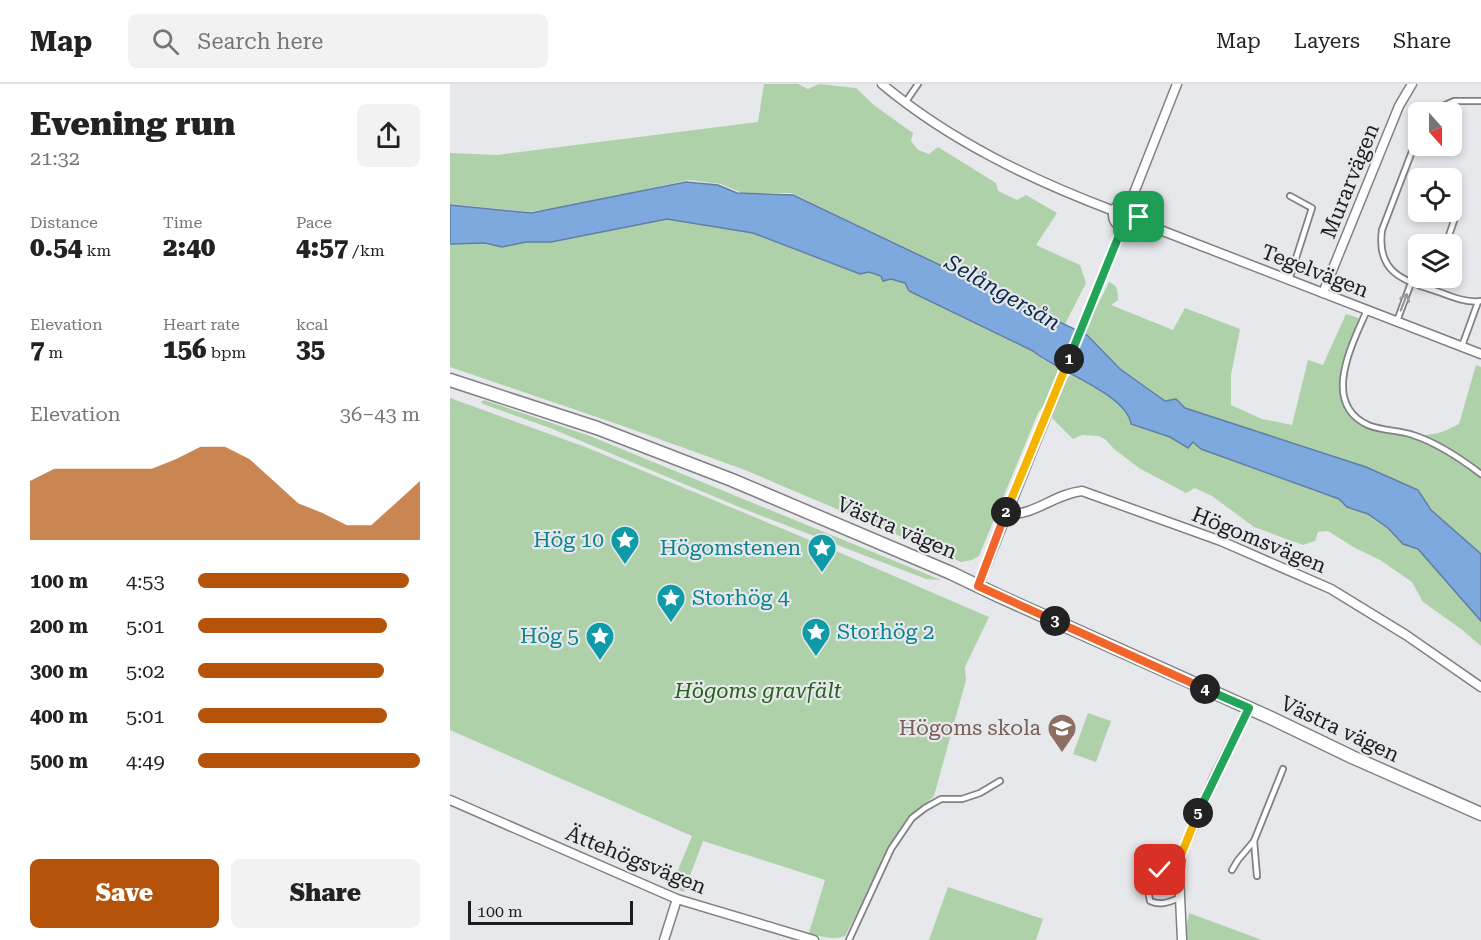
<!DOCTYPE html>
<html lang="en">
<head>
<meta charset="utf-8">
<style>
	:root { --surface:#fff; --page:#f2f2f2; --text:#222; --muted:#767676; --line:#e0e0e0; --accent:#b45309 }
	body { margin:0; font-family:"Roboto Serif",serif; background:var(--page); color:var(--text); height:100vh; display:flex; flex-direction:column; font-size:22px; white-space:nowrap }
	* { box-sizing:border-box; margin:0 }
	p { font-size:20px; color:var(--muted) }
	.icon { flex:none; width:33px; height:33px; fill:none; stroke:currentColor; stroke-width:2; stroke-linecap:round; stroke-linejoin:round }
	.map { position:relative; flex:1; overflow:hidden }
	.details { display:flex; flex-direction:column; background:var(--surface); width:450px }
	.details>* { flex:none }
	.needle { width:39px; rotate:159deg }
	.tools { position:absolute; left:958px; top:18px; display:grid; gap:12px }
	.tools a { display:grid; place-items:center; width:54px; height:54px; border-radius:9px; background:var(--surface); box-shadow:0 3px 9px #0003; font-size:30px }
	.scale { position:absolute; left:18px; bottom:15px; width:165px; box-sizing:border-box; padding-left:6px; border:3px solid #1c1d1e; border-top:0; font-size:16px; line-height:21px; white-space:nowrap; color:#1c1d1e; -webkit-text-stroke:4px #e6e8eb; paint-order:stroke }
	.pin { position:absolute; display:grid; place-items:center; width:51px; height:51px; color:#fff; margin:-26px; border-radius:12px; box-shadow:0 3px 9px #0006 }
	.km { position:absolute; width:30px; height:30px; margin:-15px; border-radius:50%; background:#222; color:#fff; font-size:16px; line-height:30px; text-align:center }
	.round { display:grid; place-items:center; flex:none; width:63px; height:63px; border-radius:9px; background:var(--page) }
	.summary { display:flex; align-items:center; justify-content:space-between; height:102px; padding:0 30px }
	h1 { font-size:33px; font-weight:800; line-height:45px }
	.figures { display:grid; grid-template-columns:repeat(3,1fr); gap:9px; height:102px; padding:6px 30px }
	.figures div { display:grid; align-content:center }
	.figures b { font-size:26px; font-weight:800 }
	.figures small { font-size:16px; font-weight:400 }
	.figures p { font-size:16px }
	.chart { height:168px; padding:12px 30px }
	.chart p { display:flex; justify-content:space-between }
	.chart svg { width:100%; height:108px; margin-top:6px; fill:var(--accent); opacity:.7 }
	.cta { display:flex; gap:12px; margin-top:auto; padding:12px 30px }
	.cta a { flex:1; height:69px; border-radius:9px; background:var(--accent); color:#fff; font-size:24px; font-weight:800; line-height:69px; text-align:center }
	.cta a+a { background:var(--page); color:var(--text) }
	ul { padding:0 30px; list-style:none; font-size:20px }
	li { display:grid; grid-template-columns:96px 72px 1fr; align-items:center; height:45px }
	li i { height:15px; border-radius:8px; background:var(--accent) }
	header { display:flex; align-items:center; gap:36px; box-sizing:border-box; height:84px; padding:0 30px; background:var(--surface); border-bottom:2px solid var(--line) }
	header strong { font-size:28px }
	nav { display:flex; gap:33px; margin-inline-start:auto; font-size:21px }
	.search { width:420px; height:54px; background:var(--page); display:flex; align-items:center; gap:15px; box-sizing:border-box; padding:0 21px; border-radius:9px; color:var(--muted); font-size:22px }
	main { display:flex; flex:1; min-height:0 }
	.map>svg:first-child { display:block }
	.green { fill:#afd1a9 }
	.water { fill:#7da9df; stroke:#607fa5; stroke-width:1.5 }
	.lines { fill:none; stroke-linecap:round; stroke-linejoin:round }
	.lane-casing { stroke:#808184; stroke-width:8 }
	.street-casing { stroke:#808184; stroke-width:11 }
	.secondary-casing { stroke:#808184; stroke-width:15 }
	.lane { stroke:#fff; stroke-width:4.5 }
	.street { stroke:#fff; stroke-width:8 }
	.secondary { stroke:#fff; stroke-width:12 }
	.oneway { stroke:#99999a }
	.split-1-casing { stroke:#fff; stroke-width:12 }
	.split-2-casing { stroke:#fff; stroke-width:12 }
	.split-3-casing { stroke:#fff; stroke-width:12 }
	.split-4-casing { stroke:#fff; stroke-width:12 }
	.split-5-casing { stroke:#fff; stroke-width:12 }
	.split-6-casing { stroke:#fff; stroke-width:12 }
	.split-1 { stroke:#22a559; stroke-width:8 }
	.split-2 { stroke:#f5b400; stroke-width:8 }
	.split-3 { stroke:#f0652b; stroke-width:8 }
	.split-4 { stroke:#f0652b; stroke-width:8 }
	.split-5 { stroke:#22a559; stroke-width:8 }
	.split-6 { stroke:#f5b400; stroke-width:8 }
	.labels { text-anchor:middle; stroke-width:4.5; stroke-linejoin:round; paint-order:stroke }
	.street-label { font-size:21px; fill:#1c1d1e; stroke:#e6e8eb }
	.culture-label { font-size:21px; fill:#0d838f; stroke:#e6e8eb; text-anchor:end }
	.park-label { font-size:21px; font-style:italic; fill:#256219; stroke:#e6e8eb }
	.education-label { font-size:21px; fill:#785e54; stroke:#e6e8eb; text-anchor:end }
	.water-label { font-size:22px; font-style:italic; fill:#0b2b4e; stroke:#e6e8eb }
</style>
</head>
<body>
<header>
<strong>Map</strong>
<div class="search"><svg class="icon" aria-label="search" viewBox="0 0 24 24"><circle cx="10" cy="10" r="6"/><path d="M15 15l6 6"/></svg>Search here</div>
<nav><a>Map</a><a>Layers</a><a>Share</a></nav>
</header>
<main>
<section class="details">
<div class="summary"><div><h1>Evening run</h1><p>21:32</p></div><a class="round"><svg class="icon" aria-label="share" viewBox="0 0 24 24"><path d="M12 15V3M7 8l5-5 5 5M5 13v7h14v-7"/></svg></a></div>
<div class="figures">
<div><p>Distance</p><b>0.54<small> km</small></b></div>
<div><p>Time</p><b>2:40</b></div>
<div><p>Pace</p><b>4:57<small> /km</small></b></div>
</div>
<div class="figures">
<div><p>Elevation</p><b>7<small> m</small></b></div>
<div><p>Heart rate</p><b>156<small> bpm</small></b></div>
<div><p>kcal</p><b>35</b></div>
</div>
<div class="chart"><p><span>Elevation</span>36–43 m</p>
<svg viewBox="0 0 160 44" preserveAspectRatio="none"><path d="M0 44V20L10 15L20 15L30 15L40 15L50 15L60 11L70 6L80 6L90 11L100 20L110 29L120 33L130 38L140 38L150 29L160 20V44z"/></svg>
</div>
<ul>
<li><b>100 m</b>4:53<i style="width:95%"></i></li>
<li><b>200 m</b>5:01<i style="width:85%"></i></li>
<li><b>300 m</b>5:02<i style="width:84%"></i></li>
<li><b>400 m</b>5:01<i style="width:85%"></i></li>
<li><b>500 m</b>4:49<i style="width:100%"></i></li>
</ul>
<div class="cta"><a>Save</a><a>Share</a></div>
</section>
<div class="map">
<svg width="1031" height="856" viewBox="0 0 1031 856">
	<rect width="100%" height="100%" fill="#e6e8eb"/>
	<!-- green -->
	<g class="green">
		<path d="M 314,0 L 348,0 L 358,5 L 369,0 L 406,4 L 425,22 L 463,49 L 461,57 L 468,66 L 479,70 L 488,63 L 546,99 L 548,107 L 567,116 L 576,111 L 607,129 L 586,161 L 630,181 L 636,199 L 615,240 L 341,109 L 292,109 L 271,100 L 239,96 L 141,117 L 80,128 L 0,120 L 0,69 L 47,71 L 308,38 Z"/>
		<path d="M 217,135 L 303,149 L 409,190 L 419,188 L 455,199 L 583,267 L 594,276 L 609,283 L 596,318 L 588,329 L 529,472 L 522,476 L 511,478 L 295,386 L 173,342 L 0,283 L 0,160 L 35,159 L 52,163 L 76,158 L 101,158 Z"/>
		<path d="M 659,198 C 668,202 668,207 668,216 L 661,221 L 723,246 L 735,224 L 790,245 L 781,291 L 781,321 L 812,335 L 842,341 L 858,276 L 873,281 L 896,230 L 908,234 L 908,240 C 901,259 890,280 890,301 C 890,347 948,357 983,350 C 992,349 1001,344 1009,340 L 1026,281 L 1031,283 L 1031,470 L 981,426 L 968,406 L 916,383 L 735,324 L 726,315 L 715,317 L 670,285 L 634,249 C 641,230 651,216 659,198 Z"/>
		<path d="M 623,289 C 640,301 678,320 682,340 L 720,353 L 737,364 L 743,357 L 864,407 L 889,415 L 897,422 L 918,430 L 938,444 L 953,460 L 968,465 L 1031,537 L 1031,562 L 1011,545 L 973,518 L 962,498 L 930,476 L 905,464 L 878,447 L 868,448 L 865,457 L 853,461 L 804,443 L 762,412 L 745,404 L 736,409 L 689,384 L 664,365 L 656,356 L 649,352 L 632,351 L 623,355 L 602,334 L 616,295 Z"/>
		<path d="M 0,314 L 138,364 L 386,467 L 539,533 L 515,583 L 516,596 L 484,712 L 450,745 L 395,852 C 384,856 371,853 359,849 L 375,796 L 253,757 L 234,808 L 221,803 L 242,752 L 0,646 Z"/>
		<path d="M 34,316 L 140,352 L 491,496 L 476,495 L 294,425 L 100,344 L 33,320 L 31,318 Z"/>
		<path d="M 638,629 L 661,637 L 646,678 L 623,670 Z"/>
		<path d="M 498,803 L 593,835 L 586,856 L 479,856 Z"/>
		<path d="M 739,829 L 812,856 L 737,856 L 735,849 Z"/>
	</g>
	<!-- water -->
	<path class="water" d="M 236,98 L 268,101 L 287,109 L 343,111 L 637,251 L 670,285 L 715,317 L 726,315 L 735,324 L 916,383 L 968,406 L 981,426 L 1031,470 L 1031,537 L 968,465 L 953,460 L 938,444 L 918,430 L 897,423 L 889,415 L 751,365 L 743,358 L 738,364 L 720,353 L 681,340 C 677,310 605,286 583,267 L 459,207 L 455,199 L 441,195 L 433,197 L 431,192 L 419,188 L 410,190 L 303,149 L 217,135 L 101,158 L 76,158 L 52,163 L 35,159 L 0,160 L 0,121 L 81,129 Z"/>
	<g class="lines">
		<!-- lane casing -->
		<g class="lane-casing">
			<g id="lane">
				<path d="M 455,19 L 468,0"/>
				<path d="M 980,28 L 1004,17 L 1031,17"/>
				<path d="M 969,49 L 932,146 C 926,190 955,197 989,208 C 1002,213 1017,219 1031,217"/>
				<path d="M 996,160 L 1005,134"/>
				<path d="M 839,196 L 862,124 L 840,112"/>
				<path d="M 980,205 L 984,194"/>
				<path d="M 917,226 C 903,259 870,319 918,341 C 932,347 949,346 963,351 C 988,359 1010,374 1031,390"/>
				<path d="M 947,237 L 961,199"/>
				<path d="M 1012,262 L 1028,218"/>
				<path d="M 804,757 L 807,792"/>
				<path d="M 782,786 L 788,776 L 804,757 L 833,685"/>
				<path d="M 729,814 C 719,818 711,822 700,817 L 698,806 C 708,788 713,781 731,771"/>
				<path d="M 399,856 L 441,765 L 462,734 L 475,724 L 491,715 L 512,715 L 530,709 L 550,697"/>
			</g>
		</g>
		<!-- street casing -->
		<g class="street-casing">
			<g id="street">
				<path d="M 432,0 C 500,57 582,96 664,127"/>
				<circle cx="676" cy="131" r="13"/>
				<path d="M 680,119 L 727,0"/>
				<path d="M 687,137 L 1031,270"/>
				<path d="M 873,209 L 949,22 L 962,0"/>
				<path d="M 555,430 C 586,432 601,411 632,407 L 771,457 L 881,505 L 956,551 L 1031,603"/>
				<path d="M 528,502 L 672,144"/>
				<path d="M 0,716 L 227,815 L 364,856"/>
				<path d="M 214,856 L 227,815"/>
				<path d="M 732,856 L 729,791 L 731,771 L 764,694 L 799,624"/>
			</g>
		</g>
		<!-- secondary casing -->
		<g class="secondary-casing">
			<path id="secondary" d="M 0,296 L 147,344 L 282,396 L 501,489 L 549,512 L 821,634 L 902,673 L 1031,730"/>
		</g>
		<!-- lane -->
		<use href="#lane" class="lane"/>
		<!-- street -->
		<use href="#street" class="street"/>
		<!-- secondary -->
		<use href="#secondary" class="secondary"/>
	</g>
	<!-- one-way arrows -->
	<defs><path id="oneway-shaft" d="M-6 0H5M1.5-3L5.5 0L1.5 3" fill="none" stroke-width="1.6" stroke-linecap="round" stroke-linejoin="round" transform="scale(1.5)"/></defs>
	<use class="oneway" href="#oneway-shaft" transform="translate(954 218) rotate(-69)"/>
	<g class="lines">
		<!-- split-1 casing -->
		<g class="split-1-casing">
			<path id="split-1" d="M 619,275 L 672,144 C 681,145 686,142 689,133"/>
		</g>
		<!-- split-2 casing -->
		<g class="split-2-casing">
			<path id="split-2" d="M 556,428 L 619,275"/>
		</g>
		<!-- split-3 casing -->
		<g class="split-3-casing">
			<path id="split-3" d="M 556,428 L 528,502 L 605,537"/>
		</g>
		<!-- split-4 casing -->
		<g class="split-4-casing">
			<path id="split-4" d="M 605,537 L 755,605"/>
		</g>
		<!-- split-5 casing -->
		<g class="split-5-casing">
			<path id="split-5" d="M 748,729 L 799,624 L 755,605"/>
		</g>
		<!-- split-6 casing -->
		<g class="split-6-casing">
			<path id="split-6" d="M 710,786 L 716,779 L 731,771 L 748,729"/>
		</g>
		<!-- split-1 -->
		<use href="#split-1" class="split-1"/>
		<!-- split-2 -->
		<use href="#split-2" class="split-2"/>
		<!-- split-3 -->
		<use href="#split-3" class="split-3"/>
		<!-- split-4 -->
		<use href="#split-4" class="split-4"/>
		<!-- split-5 -->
		<use href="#split-5" class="split-5"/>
		<!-- split-6 -->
		<use href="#split-6" class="split-6"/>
	</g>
	<!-- icons -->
	<defs>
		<g id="sight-pin" transform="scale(1.5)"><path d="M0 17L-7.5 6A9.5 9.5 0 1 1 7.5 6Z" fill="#0f9aa8" stroke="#e6e8eb"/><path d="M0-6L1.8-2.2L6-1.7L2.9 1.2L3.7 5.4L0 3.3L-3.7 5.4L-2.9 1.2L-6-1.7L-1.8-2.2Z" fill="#fff"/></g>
		<g id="school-pin" transform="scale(1.5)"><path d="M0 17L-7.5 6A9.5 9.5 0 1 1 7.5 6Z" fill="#8d6e63" stroke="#e6e8eb"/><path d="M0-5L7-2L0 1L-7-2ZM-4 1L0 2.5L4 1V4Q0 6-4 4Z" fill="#fff"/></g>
	</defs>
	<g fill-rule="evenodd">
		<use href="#sight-pin" x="175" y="456"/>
		<use href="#sight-pin" x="372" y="464"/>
		<use href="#sight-pin" x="221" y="514"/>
		<use href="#sight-pin" x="366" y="548"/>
		<use href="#sight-pin" x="150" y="552"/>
		<use href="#school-pin" x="612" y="644"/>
	</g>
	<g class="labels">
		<!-- street labels -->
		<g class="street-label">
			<text transform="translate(900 97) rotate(-68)" y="7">Murarvägen</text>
			<text transform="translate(865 187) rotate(21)" y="7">Tegelvägen</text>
			<text transform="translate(447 444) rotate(23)" y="7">Västra vägen</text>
			<text transform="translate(809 456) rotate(22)" y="7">Högomsvägen</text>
			<text transform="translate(890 645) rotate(25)" y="7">Västra vägen</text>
			<text transform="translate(186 776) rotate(22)" y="7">Ättehögsvägen</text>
		</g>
		<!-- culture labels -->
		<g class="culture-label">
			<text x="154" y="463">Hög 10</text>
			<text x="351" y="471">Högomstenen</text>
			<text x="242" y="521" text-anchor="start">Storhög 4</text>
			<text x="387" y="555" text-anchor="start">Storhög 2</text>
			<text x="129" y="559">Hög 5</text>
		</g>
		<!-- park labels -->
		<g class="park-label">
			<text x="308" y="614">Högoms gravfält</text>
		</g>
		<!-- education labels -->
		<g class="education-label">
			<text x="591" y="651">Högoms skola</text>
		</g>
		<!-- water labels -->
		<g class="water-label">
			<text transform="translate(553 208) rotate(30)" y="8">Selångersån</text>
		</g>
	</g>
</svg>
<div class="tools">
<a><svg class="needle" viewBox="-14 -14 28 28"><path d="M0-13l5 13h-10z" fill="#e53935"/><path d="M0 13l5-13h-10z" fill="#767676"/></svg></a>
<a><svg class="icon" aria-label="locate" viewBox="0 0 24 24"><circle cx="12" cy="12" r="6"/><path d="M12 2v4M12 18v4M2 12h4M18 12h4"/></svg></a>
<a><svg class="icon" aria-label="layers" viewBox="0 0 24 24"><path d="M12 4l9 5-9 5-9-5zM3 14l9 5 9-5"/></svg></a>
</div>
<div class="scale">100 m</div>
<div class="pin" style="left:689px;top:133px;background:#1e9e55"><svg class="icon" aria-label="arrive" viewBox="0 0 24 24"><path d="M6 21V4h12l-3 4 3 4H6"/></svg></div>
<div class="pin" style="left:710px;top:786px;background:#d93025"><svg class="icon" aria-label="check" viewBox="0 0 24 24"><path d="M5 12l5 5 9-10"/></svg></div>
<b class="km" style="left:619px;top:275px">1</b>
<b class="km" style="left:556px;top:428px">2</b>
<b class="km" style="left:605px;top:537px">3</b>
<b class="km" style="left:755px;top:605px">4</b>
<b class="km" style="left:748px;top:729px">5</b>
</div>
</main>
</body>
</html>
